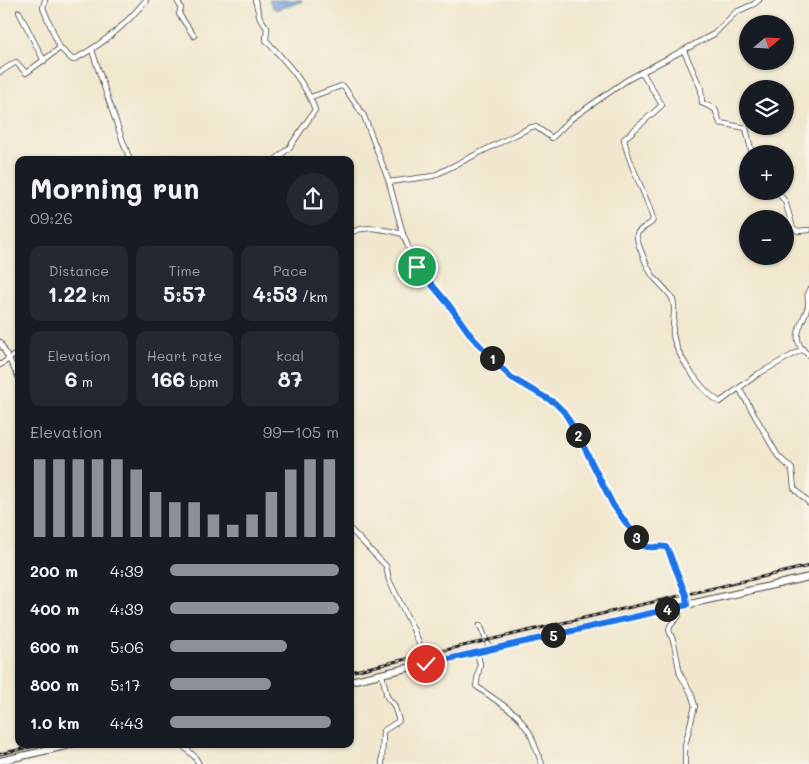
<!DOCTYPE html>
<html lang="en">
<head>
<meta charset="utf-8">
<style>
	:root { --surface:#171b24; --page:#242831; --text:#f1f3f6; --muted:#9ea1a6; --accent:#8c9099 }
	body { margin:0; font-family:Mali,sans-serif; background:var(--page); color:var(--text); height:100vh; display:flex; flex-direction:column; font-size:19px; white-space:nowrap }
	* { box-sizing:border-box; margin:0 }
	p { font-size:16px; color:var(--muted) }
	.icon { flex:none; width:28px; height:28px; fill:none; stroke:currentColor; stroke-width:2; stroke-linecap:round; stroke-linejoin:round }
	.map { position:relative; flex:1; overflow:hidden }
	.side { position:absolute; left:15px; top:156px; width:339px; height:592px; display:flex; flex-direction:column; background:var(--surface); border-radius:10px; box-shadow:0 1px 4px #0004 }
	.side>* { flex:none }
	.needle { width:32px; rotate:71deg }
	.tools { position:absolute; left:739px; top:15px; display:grid; gap:10px }
	.tools a { display:grid; place-items:center; width:55px; height:55px; border-radius:50%; background:var(--surface); box-shadow:0 1px 4px #0004; font-size:25px }
	.pin { position:absolute; display:grid; place-items:center; width:42px; height:42px; color:#fff; margin:-21px; border:2px solid #fff; border-radius:50%; box-shadow:0 1px 5px #0007 }
	.km { position:absolute; width:25px; height:25px; margin:-12px; border-radius:50%; background:#222; color:#fff; font-size:14px; line-height:25px; text-align:center }
	.round { display:grid; place-items:center; flex:none; width:52px; height:52px; border-radius:26px; background:var(--page) }
	.head { display:flex; align-items:center; justify-content:space-between; height:85px; padding:0 15px }
	h1 { font-size:28px; font-weight:800; line-height:38px }
	.metrics { display:grid; grid-template-columns:repeat(3,1fr); gap:8px; height:85px; padding:5px 15px }
	.metrics div { display:grid; align-content:center; border-radius:10px; background:var(--page); text-align:center }
	.metrics b { font-size:21px; font-weight:800 }
	.metrics small { font-size:14px; font-weight:400 }
	.metrics p { font-size:14px }
	.chart { height:140px; padding:10px 15px }
	.chart p { display:flex; justify-content:space-between }
	.chart svg { width:100%; height:90px; margin-top:5px; stroke:var(--accent); stroke-width:6 }
	ul { padding:0 15px; list-style:none; font-size:16px }
	li { display:grid; grid-template-columns:80px 60px 1fr; align-items:center; height:38px }
	li i { height:12px; border-radius:6px; background:var(--accent) }
	.map>svg:first-child { display:block }
	.water { fill:#6d9dd6; stroke:#445c79 }
	.lines { fill:none; stroke-linecap:round; stroke-linejoin:round }
	.street-casing { stroke:#3c3a37; stroke-width:6 }
	.secondary-casing { stroke:#3c3a37; stroke-width:8 }
	.street { stroke:#fff; stroke-width:4.5 }
	.secondary { stroke:#fff; stroke-width:6 }
	.rail-casing { stroke:#1c1c1c; stroke-width:3 }
	.rail { stroke:#f7f3e8; stroke-width:1; stroke-dasharray:4; stroke-linecap:butt }
	.route-casing { stroke:#fff; stroke-width:10 }
	.route { stroke:#1a73e8; stroke-width:6 }
</style>
</head>
<body>
<div class="map">
<svg width="809" height="764" viewBox="0 0 809 764">
	<rect width="100%" height="100%" fill="#f7f3e8"/>
	<filter id="ink" filterUnits="userSpaceOnUse"><feTurbulence type="fractalNoise" baseFrequency=".02" numOctaves="2"/><feDisplacementMap in="SourceGraphic" scale="10" xChannelSelector="R" yChannelSelector="G"/><feConvolveMatrix kernelMatrix="1 2 1 2 8 2 1 2 1" color-interpolation-filters="sRGB"/></filter>
	<filter id="wash" filterUnits="userSpaceOnUse"><feTurbulence type="fractalNoise" baseFrequency=".0096" numOctaves="4" result="noise"/><feDisplacementMap in="SourceGraphic" scale="20" xChannelSelector="R" yChannelSelector="G"/><feGaussianBlur stdDeviation="1.12" result="paint"/><feColorMatrix in="noise" values="0 0 0 0 0 0 0 0 0 0 0 0 0 0 0 0 0 1.4 0 .05"/><feComposite in="paint" operator="in"/></filter>
	<g filter="url(#wash)">
		<rect width="100%" height="100%" fill="#f0e7ce"/>
		<!-- water -->
		<path class="water" d="M 269,0 L 302,0 L 302,1 C 293,6 286,5 277,10 L 273,8 Z"/>
	</g>
	<g filter="url(#ink)">
		<g class="lines">
			<!-- street casing -->
			<g class="street-casing">
				<g id="street">
					<path d="M 45,0 L 43,8 L 60,48"/>
					<path d="M 177,0 L 181,8 L 179,14 L 194,36"/>
					<path d="M 255,0 L 260,18 L 267,28 L 266,40 C 285,61 306,83 315,110 L 289,148 L 275,160"/>
					<path d="M 19,12 L 44,61"/>
					<path d="M 92,50 C 104,87 116,124 130,160"/>
					<path d="M 684,51 L 701,89 L 702,103 L 715,109 L 720,123 L 746,128 L 752,154"/>
					<path d="M 0,72 L 16,62 L 26,73 L 60,48 L 73,60 C 102,45 125,26 146,0"/>
					<path d="M 642,72 L 662,105 L 624,139 C 629,167 646,192 653,219 L 652,222 C 649,225 639,229 637,234 C 635,240 649,271 653,276 C 659,284 669,291 673,300 C 676,310 672,324 673,334 C 676,355 702,392 720,402 L 758,374 L 803,349"/>
					<path d="M 311,97 L 341,86 L 344,87 L 364,116 L 389,182 L 403,234 L 415,264 L 449,305 L 472,337 L 500,367 L 512,378 L 555,403 L 564,411 L 577,433 L 613,505 L 642,545 L 648,548 L 662,546 L 668,550 L 686,595 L 687,605"/>
					<path d="M 389,182 L 433,176 L 531,127 L 536,127 L 552,138 L 571,119 L 627,80 L 714,34 L 736,12 L 754,4 L 759,0"/>
					<path d="M 776,191 L 785,201 L 793,228 L 798,231 L 809,230"/>
					<path d="M 350,233 C 368,224 385,230 403,234"/>
					<path d="M 809,290 C 806,296 809,300 808,306 C 803,324 787,340 809,355"/>
					<path d="M 0,342 L 19,378"/>
					<path d="M 0,365 L 19,352"/>
					<path d="M 739,388 L 778,456 L 792,469 L 794,488 L 809,503"/>
					<path d="M 350,529 L 386,566 L 389,580 L 413,629 L 424,655 L 426,664"/>
					<path d="M 677,607 L 679,616 L 670,626 L 669,630 L 674,643 L 680,674 L 691,693 L 695,706 L 685,745 L 685,764"/>
					<path d="M 480,625 L 490,649"/>
					<path d="M 477,652 L 480,664 L 476,686 L 517,715 L 530,733 L 542,764"/>
					<path d="M 182,745 L 195,757 L 199,764"/>
					<path d="M 382,764 L 383,731 L 399,721 L 394,705 L 387,697 L 382,674"/>
				</g>
			</g>
			<!-- secondary casing -->
			<g class="secondary-casing">
				<g id="secondary">
					<path d="M 350,681 L 809,577"/>
					<path d="M 0,761 L 70,745"/>
				</g>
			</g>
			<!-- street -->
			<use href="#street" class="street"/>
			<!-- secondary -->
			<use href="#secondary" class="secondary"/>
			<!-- rail casing -->
			<g class="rail-casing">
				<g id="rail">
					<path d="M 350,672 L 809,566"/>
					<path d="M 0,754 L 39,745"/>
				</g>
			</g>
			<!-- rail -->
			<use href="#rail" class="rail"/>
		</g>
	</g>
	<g class="lines" filter="url(#ink)">
		<!-- route casing -->
		<g class="route-casing">
			<path id="route" d="M 417,267 L 449,305 L 472,337 L 500,367 L 512,378 L 555,403 L 564,412 L 577,433 L 613,505 L 642,545 C 649,550 657,545 666,547 L 668,550 L 686,595 L 687,605 L 426,664"/>
		</g>
		<!-- route -->
		<use href="#route" class="route"/>
	</g>
</svg>
<div class="tools">
<a><svg class="needle" viewBox="-14 -14 28 28"><path d="M0-13l5 13h-10z" fill="#e53935"/><path d="M0 13l5-13h-10z" fill="#9ea1a6"/></svg></a>
<a><svg class="icon" aria-label="layers" viewBox="0 0 24 24"><path d="M12 4l9 5-9 5-9-5zM3 14l9 5 9-5"/></svg></a>
<a>+</a>
<a>−</a>
</div>
<div class="pin" style="left:417px;top:267px;background:#1e9e55"><svg class="icon" aria-label="arrive" viewBox="0 0 24 24"><path d="M6 21V4h12l-3 4 3 4H6"/></svg></div>
<div class="pin" style="left:426px;top:664px;background:#d93025"><svg class="icon" aria-label="check" viewBox="0 0 24 24"><path d="M5 12l5 5 9-10"/></svg></div>
<b class="km" style="left:492px;top:358px">1</b>
<b class="km" style="left:578px;top:435px">2</b>
<b class="km" style="left:636px;top:537px">3</b>
<b class="km" style="left:667px;top:609px">4</b>
<b class="km" style="left:553px;top:635px">5</b>
<section class="side">
<div class="head"><div><h1>Morning run</h1><p>09:26</p></div><a class="round"><svg class="icon" aria-label="share" viewBox="0 0 24 24"><path d="M12 15V3M7 8l5-5 5 5M5 13v7h14v-7"/></svg></a></div>
<div class="metrics">
<div><p>Distance</p><b>1.22<small> km</small></b></div>
<div><p>Time</p><b>5:57</b></div>
<div><p>Pace</p><b>4:53<small> /km</small></b></div>
</div>
<div class="metrics">
<div><p>Elevation</p><b>6<small> m</small></b></div>
<div><p>Heart rate</p><b>166<small> bpm</small></b></div>
<div><p>kcal</p><b>87</b></div>
</div>
<div class="chart"><p><span>Elevation</span>99–105 m</p>
<svg viewBox="0 0 160 44" preserveAspectRatio="none"><path d="M5 44V6M15 44V6M25 44V6M35 44V6M45 44V6M55 44V11M65 44V22M75 44V27M85 44V27M95 44V33M105 44V38M115 44V33M125 44V22M135 44V11M145 44V6M155 44V6"/></svg>
</div>
<ul>
<li><b>200 m</b>4:39<i style="width:100%"></i></li>
<li><b>400 m</b>4:39<i style="width:100%"></i></li>
<li><b>600 m</b>5:06<i style="width:69%"></i></li>
<li><b>800 m</b>5:17<i style="width:60%"></i></li>
<li><b>1.0 km</b>4:43<i style="width:95%"></i></li>
</ul>
</section>
</div>
</body>
</html>
